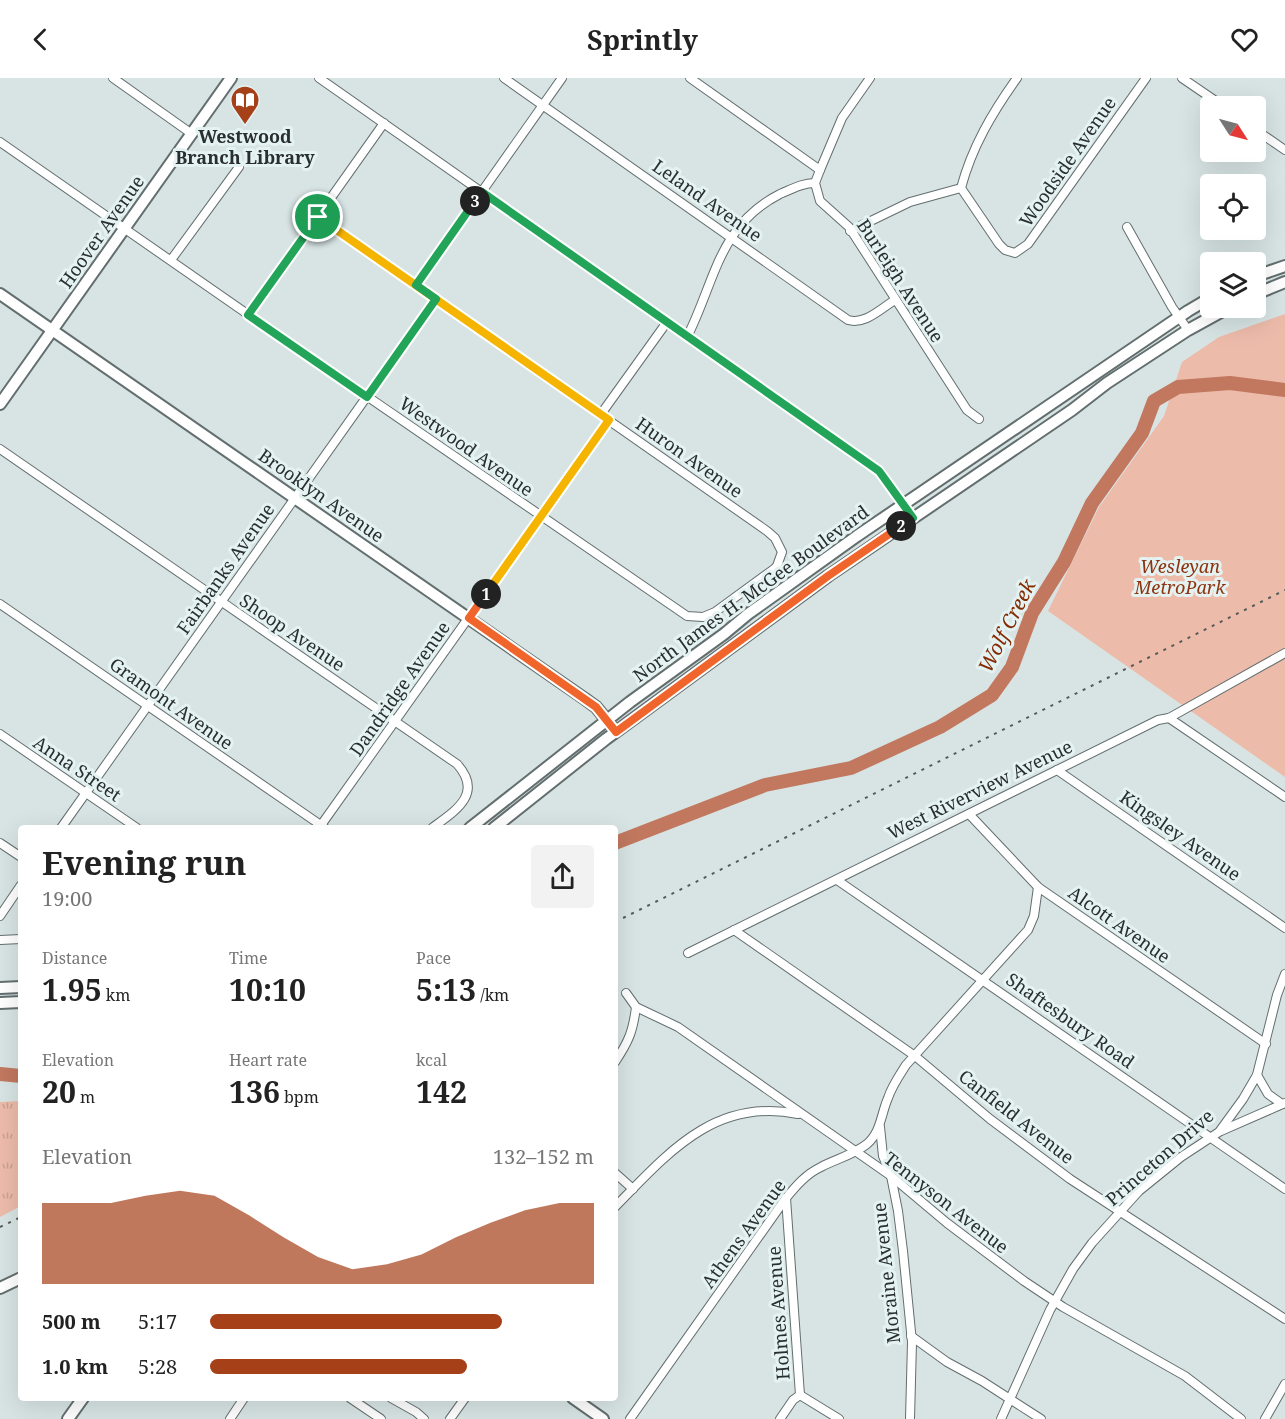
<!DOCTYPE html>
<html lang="en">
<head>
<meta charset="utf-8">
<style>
	:root { --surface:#fff; --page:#f2f2f2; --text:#222; --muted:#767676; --accent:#a64018 }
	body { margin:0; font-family:"Noto Serif",serif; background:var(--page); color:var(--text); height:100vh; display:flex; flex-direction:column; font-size:22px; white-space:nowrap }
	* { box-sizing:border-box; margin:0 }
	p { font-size:20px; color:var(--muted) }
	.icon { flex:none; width:33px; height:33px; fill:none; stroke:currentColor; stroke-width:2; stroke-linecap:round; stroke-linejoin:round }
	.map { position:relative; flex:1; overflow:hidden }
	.side { position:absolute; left:18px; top:747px; width:600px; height:576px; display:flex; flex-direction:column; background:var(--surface); border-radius:6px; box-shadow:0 6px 24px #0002 }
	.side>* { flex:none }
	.needle { width:39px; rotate:126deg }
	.fabs { position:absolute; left:1200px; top:18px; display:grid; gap:12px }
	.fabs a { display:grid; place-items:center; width:66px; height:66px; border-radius:6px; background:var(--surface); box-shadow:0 6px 24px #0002; font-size:30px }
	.pin { position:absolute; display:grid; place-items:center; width:51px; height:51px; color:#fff; margin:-26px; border:3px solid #fff; border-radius:50%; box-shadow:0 2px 6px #0007 }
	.km { position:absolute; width:30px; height:30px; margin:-15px; border-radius:50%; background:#222; color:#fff; font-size:16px; line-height:30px; text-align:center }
	.round { display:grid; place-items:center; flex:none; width:63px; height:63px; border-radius:6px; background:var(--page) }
	.headline { display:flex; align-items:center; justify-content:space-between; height:102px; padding:0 24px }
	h1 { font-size:33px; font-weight:700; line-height:45px }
	.figures { display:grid; grid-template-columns:repeat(3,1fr); gap:9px; height:102px; padding:6px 24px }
	.figures div { display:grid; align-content:center }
	.figures b { font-size:30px; font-weight:700 }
	.figures small { font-size:16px; font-weight:400 }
	.figures p { font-size:16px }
	.chart { height:168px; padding:12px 24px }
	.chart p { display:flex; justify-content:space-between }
	.chart svg { width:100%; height:108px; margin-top:6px; fill:var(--accent); opacity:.7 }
	ul { padding:0 24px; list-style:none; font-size:20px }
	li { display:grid; grid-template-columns:96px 72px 1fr; align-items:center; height:45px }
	li i { height:15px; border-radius:8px; background:var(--accent) }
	header { display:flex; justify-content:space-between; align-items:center; height:78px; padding:0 24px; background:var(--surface); font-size:27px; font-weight:700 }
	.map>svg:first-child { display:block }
	.grass { fill:url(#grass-tufts) }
	.green { fill:#edbbaa }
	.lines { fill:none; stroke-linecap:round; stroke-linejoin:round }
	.river { stroke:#c1785f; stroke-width:14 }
	.street-casing { stroke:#636e6e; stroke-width:10 }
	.secondary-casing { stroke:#636e6e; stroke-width:14 }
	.street { stroke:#fff; stroke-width:8 }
	.secondary { stroke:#fff; stroke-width:10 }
	.rail { stroke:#545b5b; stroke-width:2; stroke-dasharray:3 6; stroke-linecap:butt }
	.split-1-casing { stroke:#fff; stroke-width:12 }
	.split-2-casing { stroke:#fff; stroke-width:12 }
	.split-3-casing { stroke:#fff; stroke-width:12 }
	.split-4-casing { stroke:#fff; stroke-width:12 }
	.split-1 { stroke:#f5b400; stroke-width:8 }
	.split-2 { stroke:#f0652b; stroke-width:8 }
	.split-3 { stroke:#22a559; stroke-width:8 }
	.split-4 { stroke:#22a559; stroke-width:8 }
	.labels { text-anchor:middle; stroke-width:6; stroke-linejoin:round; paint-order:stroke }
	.poi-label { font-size:18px; font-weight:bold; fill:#292e2e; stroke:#e5f2f2 }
	.street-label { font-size:18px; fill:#292e2e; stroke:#e5f2f2 }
	.park-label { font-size:18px; font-style:italic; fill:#8d3410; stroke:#e5f2f2 }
	.water-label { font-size:20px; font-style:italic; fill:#842b03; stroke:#e5f2f2 }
</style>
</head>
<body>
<header><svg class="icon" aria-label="back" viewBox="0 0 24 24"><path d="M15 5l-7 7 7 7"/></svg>Sprintly<svg class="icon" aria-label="heart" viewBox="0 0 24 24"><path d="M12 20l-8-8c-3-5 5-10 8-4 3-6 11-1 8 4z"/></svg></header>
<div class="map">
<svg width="1285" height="1341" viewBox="0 0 1285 1341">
	<defs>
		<pattern id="grass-tufts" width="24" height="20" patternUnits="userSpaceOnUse" patternTransform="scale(1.5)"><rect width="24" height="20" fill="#edbbaa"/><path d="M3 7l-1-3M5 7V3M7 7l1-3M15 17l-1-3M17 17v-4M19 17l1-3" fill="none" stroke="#cba193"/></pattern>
	</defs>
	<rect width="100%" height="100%" fill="#d8e4e4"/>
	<!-- grass -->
	<path class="grass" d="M 21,1023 L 21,1128 L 0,1139 L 0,1024 Z"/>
	<!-- green -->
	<path class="green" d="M 1285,236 L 1285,699 L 1048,533 L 1099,429 L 1164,338 L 1182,284 L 1219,259 Z"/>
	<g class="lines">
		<!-- river -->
		<g class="river">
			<path d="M 615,765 L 765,707 L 851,690 L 940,649 L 992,617 L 1012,589 L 1032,535 L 1064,484 L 1092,425 L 1142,355 L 1154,323 L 1178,309 L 1230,305 L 1285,312"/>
			<path d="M 0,996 L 21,998"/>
		</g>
		<!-- street casing -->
		<g class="street-casing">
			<g id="street">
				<path d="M 113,0 L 192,56"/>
				<path d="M 319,0 L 880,393 L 913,440"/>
				<path d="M 504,0 L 848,242 C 865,247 880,231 895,222"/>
				<path d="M 690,0 L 820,92"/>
				<path d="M 870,0 L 842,40 L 820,92 L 815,105 L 820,123 L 849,149 L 967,332 L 979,341"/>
				<path d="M 1017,0 C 992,35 972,69 961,110 L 999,166 L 1005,172 L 1015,175 L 1028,166 L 1146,0"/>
				<path d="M 1182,0 L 1223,28"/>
				<path d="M 1256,52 L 1285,72"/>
				<path d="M 0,64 L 256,242 L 687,538 L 703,539 L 715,534 L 774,491 L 777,488 L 782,474 L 775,460 L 767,453 L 318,139"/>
				<path d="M 1127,149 L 1172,229 L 1188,252"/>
				<path d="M 850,153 L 910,124 L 961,110"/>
				<path d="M 171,182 L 239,89"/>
				<path d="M 416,207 L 562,0"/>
				<path d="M 248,237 L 384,45"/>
				<path d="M 688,257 C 715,203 719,147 780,116 C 792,111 802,105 815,105"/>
				<path d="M 601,336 L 667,244"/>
				<path d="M 0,371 L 457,686 C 484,716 455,733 432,750"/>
				<path d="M 0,526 L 325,750"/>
				<path d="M 1169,640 L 1285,719"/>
				<path d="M 0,656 L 137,750"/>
				<path d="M 1057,692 L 1285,850"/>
				<path d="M 969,736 L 1038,809 L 1266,966"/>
				<path d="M 61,750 L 436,221"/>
				<path d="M 319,750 L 609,342"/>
				<path d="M 0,765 L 21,779"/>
				<path d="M 837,802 L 1285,1111"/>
				<path d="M 0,838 L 21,807"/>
				<path d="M 734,852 L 915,978 L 990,1041 L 1070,1101 L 1285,1241"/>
				<path d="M 0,862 L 21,861"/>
				<path d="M 688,875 L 1158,642 L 1169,640 L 1285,575"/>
				<path d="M 636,929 L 678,949 L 891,1098 L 947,1145 L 1024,1203 L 1063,1229 L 1185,1298 L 1241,1341"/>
				<path d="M 615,984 C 629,963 633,953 636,929 L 626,915"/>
				<path d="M 1257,997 L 1268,1016 L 1282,1026"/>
				<path d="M 880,1049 L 883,1078 L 891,1098 L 898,1133 L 903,1173 L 912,1264 L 910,1341"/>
				<path d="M 1221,1053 L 1285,1025"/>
				<path d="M 615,1095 L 633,1111"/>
				<path d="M 786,1120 L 800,1317"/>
				<path d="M 615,1129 C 668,1075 715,1019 798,1036"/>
				<path d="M 911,1258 L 947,1284 L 982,1303 L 1041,1341"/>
				<path d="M 800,1317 L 839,1341"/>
				<path d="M 350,1320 L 381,1341"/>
				<path d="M 391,1320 L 416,1334 L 424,1341"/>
				<path d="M 230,1341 L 244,1320"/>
				<path d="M 450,1341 L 465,1320"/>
				<path d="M 630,1341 L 786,1120 C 796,1108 806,1096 821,1089 C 836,1081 853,1077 867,1066 C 881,1054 881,1036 888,1020 C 892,1008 899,998 906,987 L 1028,852 L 1034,838 L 1038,809"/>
				<path d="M 780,1341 L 793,1322 L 800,1317"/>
				<path d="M 1001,1341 L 1050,1232 L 1073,1191 L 1092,1165 L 1139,1113 L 1181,1079 L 1219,1054 L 1243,1021 L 1257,997 L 1277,917 L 1285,896"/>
				<path d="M 1265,1341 L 1285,1306"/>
			</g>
		</g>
		<!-- secondary casing -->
		<g class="secondary-casing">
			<g id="secondary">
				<path d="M 1256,198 L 1285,188"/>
				<path d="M 0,216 L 585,621 L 596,629 L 610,646"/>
				<path d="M 1256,216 L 1285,204"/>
				<path d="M 0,326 L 231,0"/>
				<path d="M 470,750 L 630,624 L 724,556 L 748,536 L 857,458 L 1188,233 L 1210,220"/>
				<path d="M 494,750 L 606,661 L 828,498 L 1072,332 L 1107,305 L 1188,252 L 1228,230"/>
				<path d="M 0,910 L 21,909"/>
				<path d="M 0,925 L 21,924"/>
				<path d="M 0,1210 L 21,1200"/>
				<path d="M 573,1320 L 603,1341"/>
				<path d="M 68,1341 L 83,1320"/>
			</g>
		</g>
		<!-- street -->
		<use href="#street" class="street"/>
		<!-- secondary -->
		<use href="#secondary" class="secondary"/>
		<!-- rail -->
		<g class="rail">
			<path d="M 615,844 L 1285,512"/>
			<path d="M 0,1149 L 21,1139"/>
		</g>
	</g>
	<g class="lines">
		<!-- split-1 casing -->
		<g class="split-1-casing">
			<path id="split-1" d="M 318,139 L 609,342 L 486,516"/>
		</g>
		<!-- split-2 casing -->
		<g class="split-2-casing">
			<path id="split-2" d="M 486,516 L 469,540 L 596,629 L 616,654 L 828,498 L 901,448"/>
		</g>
		<!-- split-3 casing -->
		<g class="split-3-casing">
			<path id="split-3" d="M 475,123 L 482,114 L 879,393 L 913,440 L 901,448"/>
		</g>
		<!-- split-4 casing -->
		<g class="split-4-casing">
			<path id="split-4" d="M 318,139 L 248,237 L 367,319 L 436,221 L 416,207 L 475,123"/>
		</g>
		<!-- split-1 -->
		<use href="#split-1" class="split-1"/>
		<!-- split-2 -->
		<use href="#split-2" class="split-2"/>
		<!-- split-3 -->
		<use href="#split-3" class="split-3"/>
		<!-- split-4 -->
		<use href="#split-4" class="split-4"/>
	</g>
	<!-- icons -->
	<defs>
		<g id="library-pin" transform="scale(1.5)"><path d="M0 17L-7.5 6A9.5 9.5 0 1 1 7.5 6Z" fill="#a64018" stroke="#e5f2f2"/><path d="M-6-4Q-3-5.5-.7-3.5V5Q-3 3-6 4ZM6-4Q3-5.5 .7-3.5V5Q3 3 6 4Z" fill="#fff"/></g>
	</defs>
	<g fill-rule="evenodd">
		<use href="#library-pin" x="245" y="22"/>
	</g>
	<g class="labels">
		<!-- poi labels -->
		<g class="poi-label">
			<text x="245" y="65">Westwood<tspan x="245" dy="21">Branch Library</tspan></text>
		</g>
		<!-- street labels -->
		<g class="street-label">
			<text transform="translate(1068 84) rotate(-55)" y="6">Woodside Avenue</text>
			<text transform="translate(707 123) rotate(35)" y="6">Leland Avenue</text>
			<text transform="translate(102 154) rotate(-55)" y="6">Hoover Avenue</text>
			<text transform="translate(900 203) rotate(57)" y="6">Burleigh Avenue</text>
			<text transform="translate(466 369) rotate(35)" y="6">Westwood Avenue</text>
			<text transform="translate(689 380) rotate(35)" y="6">Huron Avenue</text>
			<text transform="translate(321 418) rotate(35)" y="6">Brooklyn Avenue</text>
			<text transform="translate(226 491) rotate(-55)" y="6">Fairbanks Avenue</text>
			<text transform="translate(751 516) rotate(-36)" y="6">North James H. McGee Boulevard</text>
			<text transform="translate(292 555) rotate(34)" y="6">Shoop Avenue</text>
			<text transform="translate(400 611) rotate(-55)" y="6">Dandridge Avenue</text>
			<text transform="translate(171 626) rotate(35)" y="6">Gramont Avenue</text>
			<text transform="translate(77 691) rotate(34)" y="6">Anna Street</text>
			<text transform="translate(980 712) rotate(-26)" y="6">West Riverview Avenue</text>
			<text transform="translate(1180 758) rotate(35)" y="6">Kingsley Avenue</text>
			<text transform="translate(1119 847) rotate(35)" y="6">Alcott Avenue</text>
			<text transform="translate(1070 943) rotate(35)" y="6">Shaftesbury Road</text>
			<text transform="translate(1016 1039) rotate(38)" y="6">Canfield Avenue</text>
			<text transform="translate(1160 1080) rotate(-41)" y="6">Princeton Drive</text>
			<text transform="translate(946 1125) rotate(38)" y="6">Tennyson Avenue</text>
			<text transform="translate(744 1156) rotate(-54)" y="6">Athens Avenue</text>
			<text transform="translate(887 1195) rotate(-96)" y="6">Moraine Avenue</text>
			<text transform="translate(779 1235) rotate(-94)" y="6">Holmes Avenue</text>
		</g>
		<!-- park labels -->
		<g class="park-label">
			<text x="1180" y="495">Wesleyan<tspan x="1180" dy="21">MetroPark</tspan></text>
		</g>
		<!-- water labels -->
		<g class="water-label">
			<text transform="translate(1007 548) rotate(-63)" y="7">Wolf Creek</text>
		</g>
	</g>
</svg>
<div class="fabs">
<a><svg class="needle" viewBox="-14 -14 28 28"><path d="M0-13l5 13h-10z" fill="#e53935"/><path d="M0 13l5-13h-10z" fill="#767676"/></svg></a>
<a><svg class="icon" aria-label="locate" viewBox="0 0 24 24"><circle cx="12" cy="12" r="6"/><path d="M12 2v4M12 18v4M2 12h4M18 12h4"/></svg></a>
<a><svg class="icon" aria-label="layers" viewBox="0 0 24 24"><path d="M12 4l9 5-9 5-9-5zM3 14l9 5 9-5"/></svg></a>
</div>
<div class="pin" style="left:318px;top:139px;background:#1e9e55"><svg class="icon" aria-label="arrive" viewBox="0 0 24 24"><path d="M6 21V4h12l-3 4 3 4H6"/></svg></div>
<b class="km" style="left:486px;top:516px">1</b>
<b class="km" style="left:901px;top:448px">2</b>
<b class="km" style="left:475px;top:123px">3</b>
<section class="side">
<div class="headline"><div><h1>Evening run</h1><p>19:00</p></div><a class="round"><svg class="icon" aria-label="share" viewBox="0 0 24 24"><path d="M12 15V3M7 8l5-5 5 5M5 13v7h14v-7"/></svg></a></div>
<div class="figures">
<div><p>Distance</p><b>1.95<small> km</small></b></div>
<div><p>Time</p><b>10:10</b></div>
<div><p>Pace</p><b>5:13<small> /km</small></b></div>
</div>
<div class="figures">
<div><p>Elevation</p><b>20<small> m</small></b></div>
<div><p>Heart rate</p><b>136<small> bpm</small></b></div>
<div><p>kcal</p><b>142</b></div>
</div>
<div class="chart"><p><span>Elevation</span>132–152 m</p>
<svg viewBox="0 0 160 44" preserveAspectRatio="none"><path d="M0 44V11L10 11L20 11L30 8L40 6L50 8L60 16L70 25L80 33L90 38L100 36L110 32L120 25L130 19L140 14L150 11L160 11V44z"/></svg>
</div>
<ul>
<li><b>500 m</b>5:17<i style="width:76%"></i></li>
<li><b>1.0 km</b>5:28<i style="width:67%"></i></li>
</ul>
</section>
</div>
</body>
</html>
